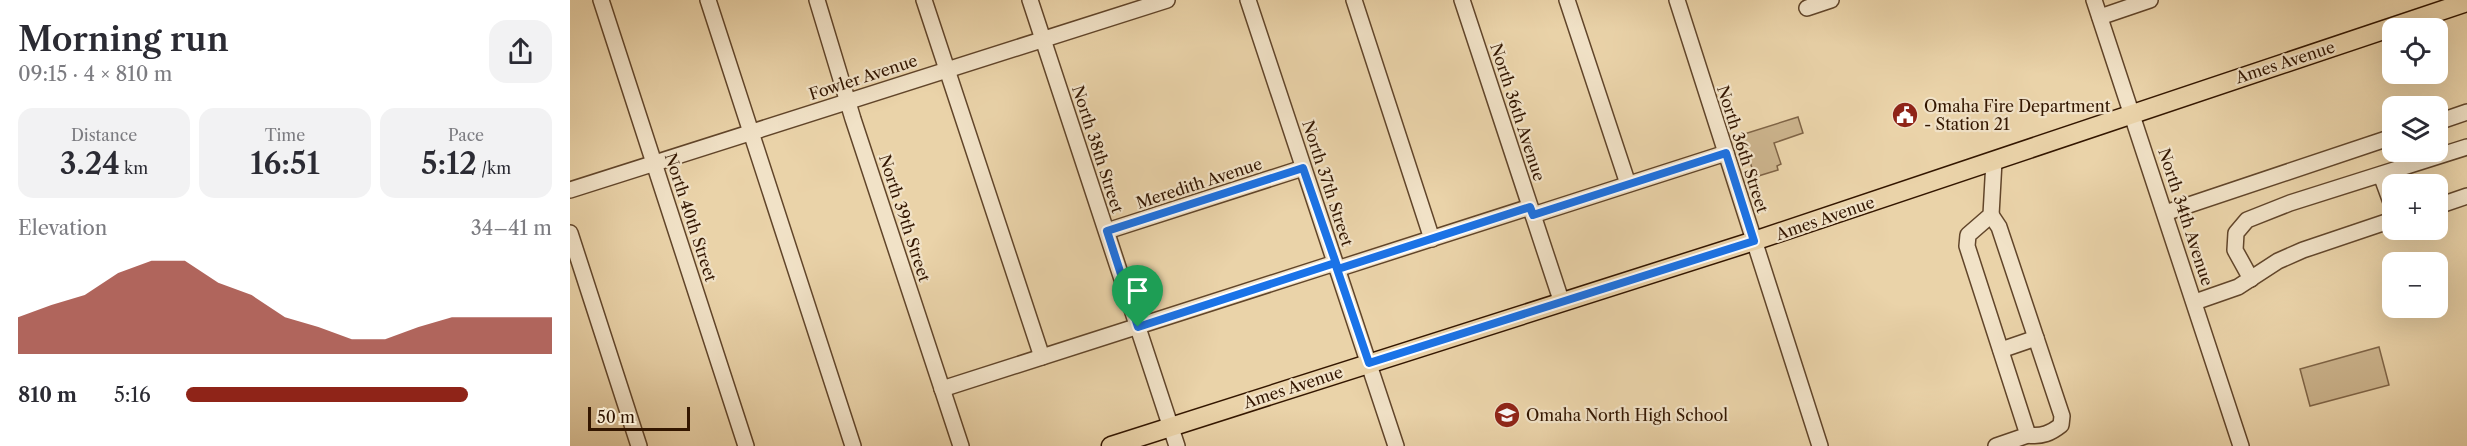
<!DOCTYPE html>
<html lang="en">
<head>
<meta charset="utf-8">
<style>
	:root { --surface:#fff; --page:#f2f2f3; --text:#2b2b33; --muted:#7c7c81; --accent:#8f2418 }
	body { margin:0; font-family:"Libre Caslon Text",serif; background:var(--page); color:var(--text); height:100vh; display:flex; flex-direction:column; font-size:22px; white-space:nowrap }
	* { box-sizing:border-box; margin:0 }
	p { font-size:20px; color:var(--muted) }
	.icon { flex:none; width:33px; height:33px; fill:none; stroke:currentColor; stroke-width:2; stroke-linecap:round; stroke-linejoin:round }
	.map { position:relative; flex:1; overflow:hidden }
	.panel { display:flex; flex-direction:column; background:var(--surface); width:570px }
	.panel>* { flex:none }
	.buttons { position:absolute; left:1812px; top:18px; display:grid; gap:12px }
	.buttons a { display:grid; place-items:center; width:66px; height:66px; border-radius:12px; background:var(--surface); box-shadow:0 6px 24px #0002; font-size:30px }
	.scale { position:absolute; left:18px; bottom:15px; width:102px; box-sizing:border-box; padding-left:6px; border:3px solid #331600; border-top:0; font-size:16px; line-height:21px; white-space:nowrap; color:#331600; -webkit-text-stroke:4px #f1e2c7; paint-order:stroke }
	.pin { position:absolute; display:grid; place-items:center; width:51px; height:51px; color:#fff; margin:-62px -26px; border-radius:50% 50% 50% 0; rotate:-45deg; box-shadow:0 0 6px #0007 }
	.pin .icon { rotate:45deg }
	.round { display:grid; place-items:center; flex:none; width:63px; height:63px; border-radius:18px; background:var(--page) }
	.headline { display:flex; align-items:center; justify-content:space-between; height:102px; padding:0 18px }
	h1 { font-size:33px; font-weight:600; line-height:45px }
	.stats { display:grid; grid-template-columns:repeat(3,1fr); gap:9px; height:102px; padding:6px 18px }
	.stats div { display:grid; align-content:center; border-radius:15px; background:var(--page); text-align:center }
	.stats b { font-size:30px; font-weight:600 }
	.stats small { font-size:16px; font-weight:400 }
	.stats p { font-size:16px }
	.chart { height:168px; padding:12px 18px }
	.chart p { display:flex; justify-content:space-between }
	.chart svg { width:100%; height:108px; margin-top:6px; fill:var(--accent); opacity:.7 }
	ul { padding:0 18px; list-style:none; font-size:20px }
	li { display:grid; grid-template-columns:96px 72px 1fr; align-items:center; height:45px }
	li i { height:15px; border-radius:8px; background:var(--accent) }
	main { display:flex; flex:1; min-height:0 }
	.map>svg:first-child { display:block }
	.green { fill:#cbb38c; stroke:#7f6446; stroke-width:1.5 }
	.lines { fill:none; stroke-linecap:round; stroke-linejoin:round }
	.minor-casing { stroke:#61452a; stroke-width:18 }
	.major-casing { stroke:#331600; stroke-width:21 }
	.minor { stroke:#f1e2c7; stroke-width:15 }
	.major { stroke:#ead3a9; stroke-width:18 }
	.route-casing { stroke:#fff; stroke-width:12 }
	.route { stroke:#1a73e8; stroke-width:8 }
	.labels { text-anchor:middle; stroke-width:4.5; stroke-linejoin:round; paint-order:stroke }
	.street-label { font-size:16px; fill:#331600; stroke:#f1e2c7 }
	.poi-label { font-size:16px; fill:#331600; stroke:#f1e2c7; text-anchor:start }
</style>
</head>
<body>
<main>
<section class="panel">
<div class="headline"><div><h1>Morning run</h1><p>09:15 · 4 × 810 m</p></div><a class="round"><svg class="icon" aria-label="share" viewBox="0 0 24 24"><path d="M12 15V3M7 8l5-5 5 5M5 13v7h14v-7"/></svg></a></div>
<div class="stats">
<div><p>Distance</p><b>3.24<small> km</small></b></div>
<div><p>Time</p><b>16:51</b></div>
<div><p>Pace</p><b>5:12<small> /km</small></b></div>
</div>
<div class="chart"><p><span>Elevation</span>34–41 m</p>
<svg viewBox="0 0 160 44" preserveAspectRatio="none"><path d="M0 44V29L10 24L20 20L30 11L40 6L50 6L60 15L70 20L80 29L90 33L100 38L110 38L120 33L130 29L140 29L150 29L160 29V44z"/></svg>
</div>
<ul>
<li><b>810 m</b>5:16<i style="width:77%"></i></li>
</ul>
</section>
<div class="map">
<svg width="1897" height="446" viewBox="0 0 1897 446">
	<rect width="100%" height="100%" fill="#ead3a9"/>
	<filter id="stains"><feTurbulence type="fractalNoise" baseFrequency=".00333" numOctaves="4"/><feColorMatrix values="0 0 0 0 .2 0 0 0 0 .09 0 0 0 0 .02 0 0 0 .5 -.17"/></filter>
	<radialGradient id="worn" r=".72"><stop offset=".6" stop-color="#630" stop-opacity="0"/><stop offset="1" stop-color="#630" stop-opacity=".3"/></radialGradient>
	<!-- green -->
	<g class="green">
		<path d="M 1228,117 L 1233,133 L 1204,143 L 1211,164 L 1207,166 L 1208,170 L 1185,177 L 1171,135 Z"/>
		<path d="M 1809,347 L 1819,385 L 1740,406 L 1730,369 Z"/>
	</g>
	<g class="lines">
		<!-- minor casing -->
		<g class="minor-casing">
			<g id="minor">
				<path d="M 31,0 L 176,446"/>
				<path d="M 138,0 L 283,446"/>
				<path d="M 247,0 L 283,119 L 391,446"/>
				<path d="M 354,0 L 472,357"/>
				<path d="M 460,0 L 607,446"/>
				<path d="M 678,0 L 826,446"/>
				<path d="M 784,0 L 862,239"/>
				<path d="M 892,0 L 992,303"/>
				<path d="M 997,0 L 1058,184"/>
				<path d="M 1107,0 L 1250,446"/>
				<path d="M 1524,0 L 1671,446"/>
				<path d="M 1237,8 L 1261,0"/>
				<path d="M 1530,17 L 1580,0"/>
				<path d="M 1868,122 L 1897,112"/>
				<path d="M 1424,161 L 1421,215 L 1398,235 L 1397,246 L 1458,435 L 1426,446"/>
				<path d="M 1811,175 L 1822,205"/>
				<path d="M 0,190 L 597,0"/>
				<path d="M 1868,206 L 1897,196"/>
				<path d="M 1595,213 L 1822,137"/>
				<path d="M 963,215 L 1156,153"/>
				<path d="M 1421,215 L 1429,227 L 1492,416 L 1491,425 C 1481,433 1472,437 1458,435"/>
				<path d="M 537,231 L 733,168"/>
				<path d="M 0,233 L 69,446"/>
				<path d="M 767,269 L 960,207"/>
				<path d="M 1681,279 L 1665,250 L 1666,233 L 1677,220 L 1720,203 L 1897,147"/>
				<path d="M 1625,302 L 1668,287 L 1708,261 L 1733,250 L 1822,220"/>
				<path d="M 1431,350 L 1466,338"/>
				<path d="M 372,389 L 765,263"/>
			</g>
		</g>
		<!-- major casing -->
		<g class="major-casing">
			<path id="major" d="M 541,446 L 1184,241 L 1897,2"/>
		</g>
		<!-- minor -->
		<use href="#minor" class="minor"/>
		<!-- major -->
		<use href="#major" class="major"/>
	</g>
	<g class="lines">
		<!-- route casing -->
		<g class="route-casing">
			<path id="route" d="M 568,327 L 765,263 L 799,363 L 1184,241 L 1156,153 L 963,215 L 960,207 L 768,269 L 733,168 L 537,231 L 568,327"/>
		</g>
		<!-- route -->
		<use href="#route" class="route"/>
	</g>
	<!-- icons -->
	<defs>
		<g id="civic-disc" transform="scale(1.35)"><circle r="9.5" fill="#8f2418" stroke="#f1e2c7"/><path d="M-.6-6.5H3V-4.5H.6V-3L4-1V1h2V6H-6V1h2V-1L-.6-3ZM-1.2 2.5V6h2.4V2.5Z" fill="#fff"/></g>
		<g id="school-disc" transform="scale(1.35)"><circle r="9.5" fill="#8f2418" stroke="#f1e2c7"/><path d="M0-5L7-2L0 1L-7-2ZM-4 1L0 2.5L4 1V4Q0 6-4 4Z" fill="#fff"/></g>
	</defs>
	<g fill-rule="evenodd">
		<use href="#civic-disc" x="1335" y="115"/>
		<use href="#school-disc" x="937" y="415"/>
	</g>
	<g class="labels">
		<!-- street labels -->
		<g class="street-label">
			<text transform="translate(1715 62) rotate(-18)" y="6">Ames Avenue</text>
			<text transform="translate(293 77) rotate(-18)" y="6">Fowler Avenue</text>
			<text transform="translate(948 112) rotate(72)" y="6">North 36th Avenue</text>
			<text transform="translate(528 149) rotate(72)" y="6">North 38th Street</text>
			<text transform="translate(1173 149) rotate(72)" y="6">North 36th Street</text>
			<text transform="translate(629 183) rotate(-18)" y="6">Meredith Avenue</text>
			<text transform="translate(758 183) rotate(72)" y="6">North 37th Street</text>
			<text transform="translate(121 217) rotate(72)" y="6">North 40th Street</text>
			<text transform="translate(1616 217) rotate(72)" y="6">North 34th Avenue</text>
			<text transform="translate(335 218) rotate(72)" y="6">North 39th Street</text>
			<text transform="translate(1255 218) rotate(-19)" y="6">Ames Avenue</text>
			<text transform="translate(723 387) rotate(-18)" y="6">Ames Avenue</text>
		</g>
		<!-- poi labels -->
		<g class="poi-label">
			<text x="1354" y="112">Omaha Fire Department<tspan x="1354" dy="18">- Station 21</tspan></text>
			<text x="956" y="421">Omaha North High School</text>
		</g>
	</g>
	<rect width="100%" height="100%" filter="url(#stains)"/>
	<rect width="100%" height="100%" fill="url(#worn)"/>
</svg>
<div class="buttons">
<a><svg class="icon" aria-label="locate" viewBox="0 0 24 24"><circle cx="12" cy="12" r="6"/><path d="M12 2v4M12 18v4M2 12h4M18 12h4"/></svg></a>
<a><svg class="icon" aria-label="layers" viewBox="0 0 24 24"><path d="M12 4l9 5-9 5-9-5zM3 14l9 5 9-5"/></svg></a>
<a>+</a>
<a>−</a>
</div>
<div class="scale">50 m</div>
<div class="pin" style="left:568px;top:327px;background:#1e9e55"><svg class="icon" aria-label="arrive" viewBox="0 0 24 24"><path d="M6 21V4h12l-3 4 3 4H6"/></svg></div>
</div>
</main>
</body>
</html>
